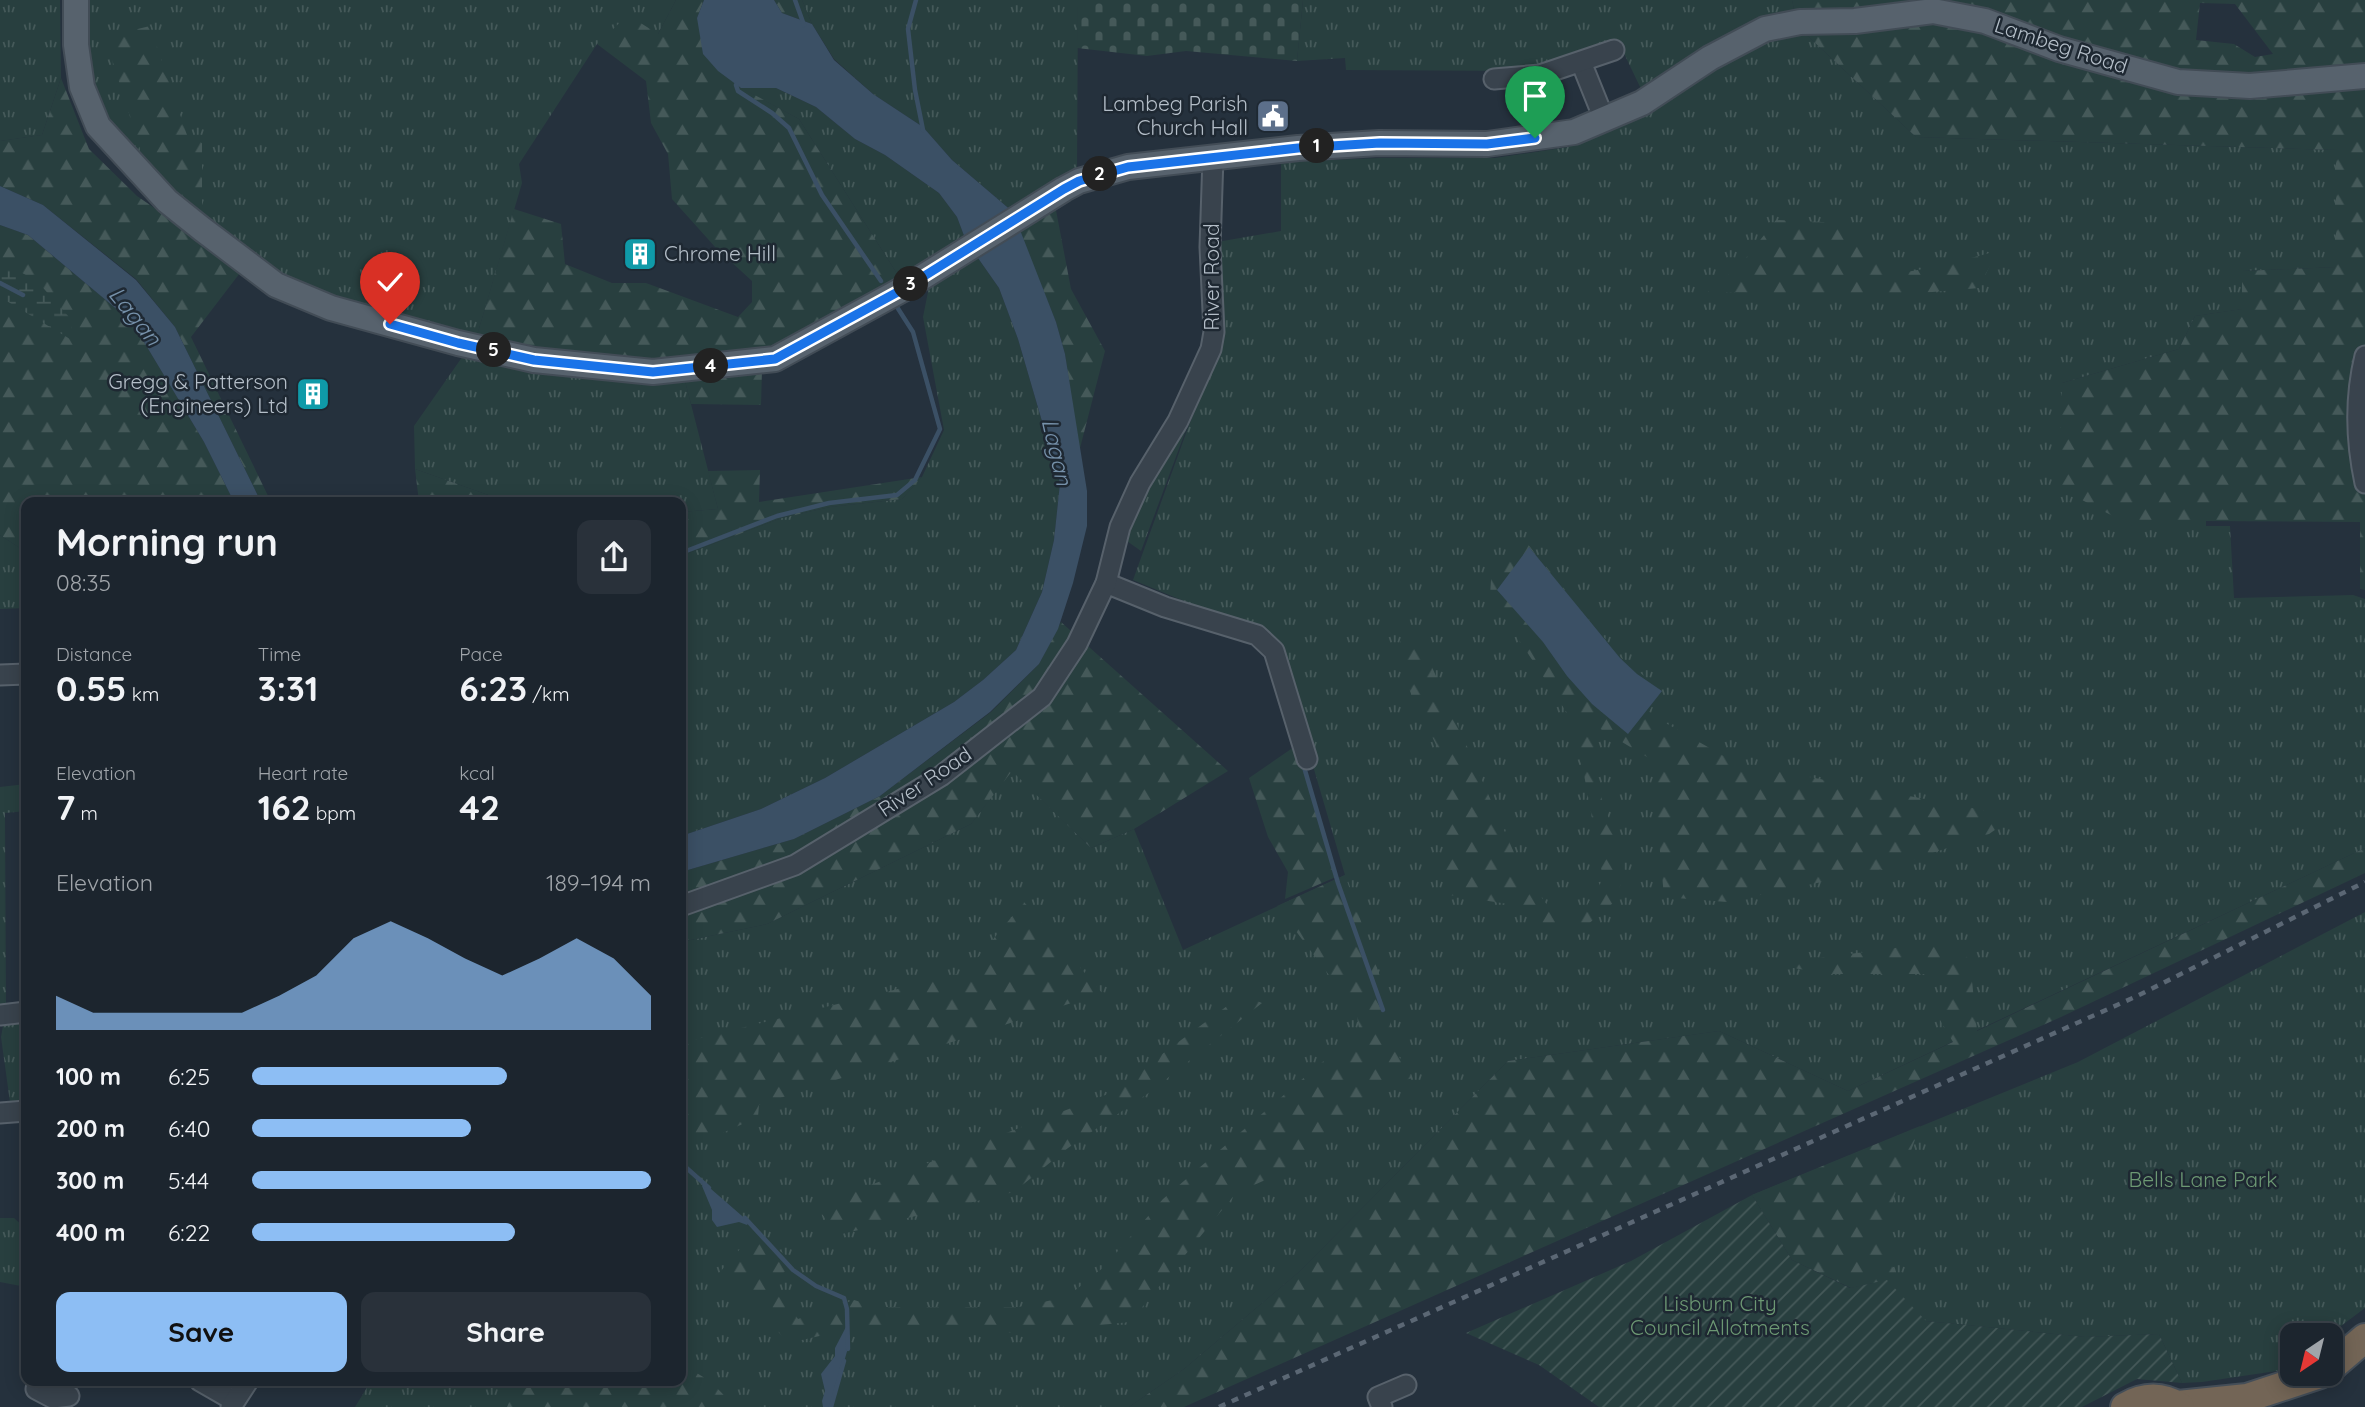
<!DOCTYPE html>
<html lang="en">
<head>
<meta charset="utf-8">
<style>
	:root { --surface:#1c252e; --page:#29313a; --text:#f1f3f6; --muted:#a0a5aa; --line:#3a424a; --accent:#8dbef4 }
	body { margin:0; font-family:Quicksand,sans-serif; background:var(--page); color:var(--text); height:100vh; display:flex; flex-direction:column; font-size:26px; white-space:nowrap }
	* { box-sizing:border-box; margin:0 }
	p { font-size:23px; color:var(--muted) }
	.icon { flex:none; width:38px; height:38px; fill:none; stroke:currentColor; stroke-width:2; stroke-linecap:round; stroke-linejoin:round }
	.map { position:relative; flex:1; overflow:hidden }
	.side { position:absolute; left:21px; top:497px; width:665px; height:889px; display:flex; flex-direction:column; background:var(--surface); border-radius:14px; box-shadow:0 4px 18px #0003,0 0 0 2px var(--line) }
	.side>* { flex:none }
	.needle { width:46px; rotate:215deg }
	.fabs { position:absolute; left:2280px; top:1323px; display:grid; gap:14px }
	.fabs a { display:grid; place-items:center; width:63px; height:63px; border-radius:14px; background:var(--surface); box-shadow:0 4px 18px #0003,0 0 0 2px var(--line); font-size:35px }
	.pin { position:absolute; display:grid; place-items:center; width:60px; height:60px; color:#fff; margin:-72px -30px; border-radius:50% 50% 50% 0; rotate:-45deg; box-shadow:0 0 7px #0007 }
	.pin .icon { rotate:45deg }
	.km { position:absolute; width:35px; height:35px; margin:-18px; border-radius:50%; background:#222; color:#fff; font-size:19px; line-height:35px; text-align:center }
	.round { display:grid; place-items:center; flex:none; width:74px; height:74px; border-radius:14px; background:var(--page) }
	.headline { display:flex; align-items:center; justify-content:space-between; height:119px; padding:0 35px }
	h1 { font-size:38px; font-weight:700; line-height:52px }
	.stats { display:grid; grid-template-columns:repeat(3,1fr); gap:10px; height:119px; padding:7px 35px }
	.stats div { display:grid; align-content:center }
	.stats b { font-size:35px; font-weight:700 }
	.stats small { font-size:19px; font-weight:400 }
	.stats p { font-size:19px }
	.chart { height:196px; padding:14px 35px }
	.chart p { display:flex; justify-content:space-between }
	.chart svg { width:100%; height:126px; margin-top:7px; fill:var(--accent); opacity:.7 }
	.button { display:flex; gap:14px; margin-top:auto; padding:14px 35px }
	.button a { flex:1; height:80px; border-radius:14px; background:var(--accent); color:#111; font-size:28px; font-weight:700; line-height:80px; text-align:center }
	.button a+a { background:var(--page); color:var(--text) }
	ul { padding:0 35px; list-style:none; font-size:23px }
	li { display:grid; grid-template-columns:112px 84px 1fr; align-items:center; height:52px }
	li i { height:18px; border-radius:9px; background:var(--accent) }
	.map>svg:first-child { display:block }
	.grass { fill:url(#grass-tufts) }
	.forest { fill:url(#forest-firs); fill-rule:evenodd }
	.wetland { fill:url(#wetland-marsh) }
	.cemetery { fill:url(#cemetery-stones) }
	.garden { fill:url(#garden-furrows) }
	.water { fill:#3b5065 }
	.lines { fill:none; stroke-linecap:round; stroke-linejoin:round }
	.stream { stroke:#3b5065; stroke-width:4.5 }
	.minor-casing { stroke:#57616b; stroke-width:23 }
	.major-casing { stroke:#424c56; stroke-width:28 }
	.highway-casing { stroke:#444e58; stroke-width:32 }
	.minor { stroke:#39434d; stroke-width:19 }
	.major { stroke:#57626d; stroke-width:24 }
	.highway { stroke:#736556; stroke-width:28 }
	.rail { stroke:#5b6774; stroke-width:4.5; stroke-dasharray:7 7; stroke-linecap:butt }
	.route-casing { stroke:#fff; stroke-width:14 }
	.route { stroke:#1a73e8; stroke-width:9 }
	.labels { text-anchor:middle; stroke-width:5; stroke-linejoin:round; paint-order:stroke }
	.street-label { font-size:21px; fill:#b4bec8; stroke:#1e2832 }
	.poi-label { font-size:21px; fill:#b4bec8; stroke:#1e2832; text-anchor:end }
	.park-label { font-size:21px; fill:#6c9873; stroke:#1e2832 }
	.water-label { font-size:23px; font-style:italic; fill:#7691aa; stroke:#1e2832 }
</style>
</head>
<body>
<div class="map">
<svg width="2365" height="1407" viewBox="0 0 2365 1407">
	<defs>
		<pattern id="grass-tufts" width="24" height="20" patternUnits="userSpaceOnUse" patternTransform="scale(1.75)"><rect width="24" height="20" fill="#283f3f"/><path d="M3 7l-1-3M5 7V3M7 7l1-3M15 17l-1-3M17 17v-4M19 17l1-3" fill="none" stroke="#455959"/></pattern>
		<pattern id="forest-firs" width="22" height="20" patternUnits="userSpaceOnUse" patternTransform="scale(1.75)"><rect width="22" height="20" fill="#283f3f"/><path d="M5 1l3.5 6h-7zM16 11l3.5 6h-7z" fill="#455959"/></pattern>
		<pattern id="wetland-marsh" width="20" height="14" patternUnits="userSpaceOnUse" patternTransform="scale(1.75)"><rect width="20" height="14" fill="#283f3f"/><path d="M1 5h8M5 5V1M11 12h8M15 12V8" fill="none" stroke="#455959"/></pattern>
		<pattern id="cemetery-stones" width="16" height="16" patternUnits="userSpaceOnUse" patternTransform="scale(1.75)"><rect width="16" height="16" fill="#283f3f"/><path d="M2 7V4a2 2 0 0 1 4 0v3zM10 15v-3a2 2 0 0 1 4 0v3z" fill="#455959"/></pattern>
		<pattern id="garden-furrows" width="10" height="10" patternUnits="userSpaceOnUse" patternTransform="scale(1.75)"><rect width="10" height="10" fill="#283f3f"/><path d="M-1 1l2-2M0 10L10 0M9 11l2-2" fill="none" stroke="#455959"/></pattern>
	</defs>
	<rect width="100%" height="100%" fill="#25313d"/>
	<!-- grass -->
	<g class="grass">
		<path d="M 0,0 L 60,0 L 61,78 L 42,135 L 0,141 Z"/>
		<path d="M 79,0 L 676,0 L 658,34 L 597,44 L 519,164 L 522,183 L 476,339 L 338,298 L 279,277 L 206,220 L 105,124 L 89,85 Z"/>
		<path d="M 802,0 L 1078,0 L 1077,172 L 1013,212 L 952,160 L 923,127 L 873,94 L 834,59 L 812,24 Z"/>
		<path d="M 1303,0 L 1792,0 L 1796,18 L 1642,91 L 1619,43 L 1523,71 L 1346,70 L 1345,58 L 1297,61 Z"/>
		<path d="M 1798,27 L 1916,137 L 2336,150 L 2336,267 L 2242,271 L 2243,309 L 2195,316 L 2179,349 L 2062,383 L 2132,526 L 2230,526 L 2234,598 L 2353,595 L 2365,599 L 2365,848 L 1848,1091 L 1719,1031 L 1508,1061 L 1299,1272 L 1184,1369 L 1129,1407 L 355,1407 L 371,1381 L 681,1381 L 681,942 L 767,924 L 971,824 L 1012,770 L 1091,848 L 1134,829 L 1183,950 L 1345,875 L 1279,650 L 1259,632 L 1133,580 L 1189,425 L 1223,345 L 1217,242 L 1281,231 L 1281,162 L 1380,158 L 1495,158 L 1568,147 L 1653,104 L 1724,64 Z"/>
		<path d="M 741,88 L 776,88 L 816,107 L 855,139 L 885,155 L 939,193 L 957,217 L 966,241 L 999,288 L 1018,339 L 1060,483 L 1054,540 L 1042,592 L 1016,650 L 983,680 L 954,702 L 825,778 L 761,809 L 681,836 L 681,556 L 782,518 L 830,507 L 902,499 L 922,477 L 944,430 L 923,317 L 929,287 L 901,280 L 799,119 Z"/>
		<path d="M 465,353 L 684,377 L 718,509 L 681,512 L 681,502 L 508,502 L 415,469 L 414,426 Z"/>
		<path d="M 1190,419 L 1141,551 L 1124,539 L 1127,528 L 1176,437 Z"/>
		<path d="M 0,535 L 26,552 L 26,608 L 0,609 Z"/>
		<path d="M 26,784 L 26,811 L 5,813 L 6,1007 L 0,1007 L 0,787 Z"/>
		<path d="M 2365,912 L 2365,1308 L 2329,1335 L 2292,1335 L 2292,1363 L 2283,1370 L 2202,1382 L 2182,1383 L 2159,1334 L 2085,1337 L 1926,1321 L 1752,1195 L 2078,1062 Z"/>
		<path d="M 26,1017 L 26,1102 L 10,1102 L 1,1037 L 3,1026 L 16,1018 Z"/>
		<path d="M 0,1218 L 14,1218 L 26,1229 L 26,1287 L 0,1282 Z"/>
	</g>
	<!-- forest -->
	<g class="forest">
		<path d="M 676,0 L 704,0 L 697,18 L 738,86 L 799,119 L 901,280 L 774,352 L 650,366 L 476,339 L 514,209 L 561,224 L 565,264 L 612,283 L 646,283 L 738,317 L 752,302 L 752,281 L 716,248 L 672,199 L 668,154 L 651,123 L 646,81 L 597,44 L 628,15 L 658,34 Z"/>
		<path d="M 774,0 L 802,0 L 812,24 L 782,13 Z"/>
		<path d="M 1792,0 L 2365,0 L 2365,590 L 2360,589 L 2360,522 L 2206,521 L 2206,526 L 2132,526 L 2059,488 L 2062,383 L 2179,349 L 2195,316 L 2242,309 L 2242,271 L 2336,267 L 2336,150 L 1916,137 L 1798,27 ZM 2200,3 L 2235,4 L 2273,54 L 2255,57 L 2234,44 L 2196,40 Z"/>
		<path d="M 150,26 L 187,135 L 202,143 L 202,216 L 146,168 L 105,37 Z"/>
		<path d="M 61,78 L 89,149 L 137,196 L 243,269 L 191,337 L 271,502 L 261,502 L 175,327 L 136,279 L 43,205 L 0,186 L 0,141 L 42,135 Z"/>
		<path d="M 1055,205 L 1071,289 L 1105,351 L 1079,452 L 1065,354 L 1056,322 L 1018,228 Z"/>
		<path d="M 1776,220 L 1844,223 L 1877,246 L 1901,273 L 1945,265 L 1997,251 L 1979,288 L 1886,296 L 1708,292 L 1742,263 Z"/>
		<path d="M 0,225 L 28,235 L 132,322 L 204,442 L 234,502 L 26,502 L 26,552 L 0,535 Z"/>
		<path d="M 762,370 L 761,405 L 691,404 L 684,377 Z"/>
		<path d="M 415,469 L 508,502 L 419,502 Z"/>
		<path d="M 760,470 L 759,502 L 922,477 L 902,499 L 830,507 L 782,518 L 681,556 L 681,512 L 718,509 L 708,471 Z"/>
		<path d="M 1526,542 L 1620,657 L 1662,690 L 1648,713 L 1736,763 L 1993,812 L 2005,823 L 1989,834 L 1888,868 L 1727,902 L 1664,897 L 1652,760 L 1597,727 L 1592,771 L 1610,822 L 1625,874 L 1613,903 L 1586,926 L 1548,926 L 1508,904 L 1443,894 L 1445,764 L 1395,658 L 1403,634 L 1424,649 L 1523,873 L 1548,906 L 1586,907 L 1603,879 L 1575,725 L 1490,596 L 1492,564 ZM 1529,547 L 1620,658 L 1637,674 L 1661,691 L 1628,733 L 1592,704 L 1520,615 Z"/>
		<path d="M 1061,622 L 1228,771 L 1134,829 L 1091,848 L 1012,771 L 971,824 L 767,924 L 681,942 L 681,872 L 794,839 L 880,796 L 991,712 L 1039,664 Z"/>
		<path d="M 1294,747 L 1305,773 L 1336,877 L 1285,899 L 1288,872 L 1268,837 L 1249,778 Z"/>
		<path d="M 2365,848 L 2365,873 L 2061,1017 L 1184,1407 L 1129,1407 L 1184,1369 L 1299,1272 L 1508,1061 L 1719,1031 L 1848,1091 L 1953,1042 L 1936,1013 L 1953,991 L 1945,974 L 1830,974 L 1745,960 L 1752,956 L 1804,960 L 1948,941 L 1970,960 L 1977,1031 Z"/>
		<path d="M 1345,875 L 1393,1014 L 1387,1037 L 1412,1078 L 1371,1091 L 1283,1172 L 1236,1193 L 1130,1322 L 1023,1333 L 854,1328 L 789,1343 L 720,1272 L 754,1233 L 797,1263 L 772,1281 L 798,1319 L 854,1300 L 878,1307 L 1019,1307 L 1067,1297 L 1104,1267 L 1163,1199 L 1321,1063 L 1360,1034 L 1356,1011 L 1277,906 Z"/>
		<path d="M 1024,902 L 1102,993 L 759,1105 L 758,1117 L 705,1141 L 681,1144 L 681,1043 L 966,972 Z"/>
		<path d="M 1242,995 L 1262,1003 L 1150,1092 L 1068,1148 L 1014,1192 L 838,1235 L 816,1206 L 1108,1094 Z"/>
		<path d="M 1920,1126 L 1894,1197 L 1885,1255 L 1926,1321 L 1887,1280 L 1851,1288 L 1792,1260 L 1752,1195 Z"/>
		<path d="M 681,1365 C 698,1372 724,1389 731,1407 L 507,1407 L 518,1381 L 681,1381 Z"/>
	</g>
	<!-- wetland -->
	<path class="wetland" d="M 0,261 L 37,281 L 69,317 L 75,342 L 0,297 Z"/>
	<!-- cemetery -->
	<path class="cemetery" d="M 1078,0 L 1303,0 L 1297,61 L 1186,51 L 1147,56 L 1077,48 Z"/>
	<!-- garden -->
	<path class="garden" d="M 1752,1195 L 1792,1260 L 1850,1288 L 1887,1280 L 1926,1321 L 2085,1337 L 2159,1334 L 2182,1383 L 2137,1379 L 2082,1407 L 1599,1407 L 1539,1365 L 1466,1333 L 1631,1261 Z"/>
	<!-- water -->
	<g class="water">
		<path d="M 704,0 L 774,0 L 782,13 L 812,24 L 834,60 L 873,94 L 923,127 L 952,160 L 1013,212 L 1056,322 L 1065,354 L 1087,491 L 1087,526 L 1073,583 L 1058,629 L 1039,664 L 990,712 L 880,796 L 794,839 L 681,872 L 681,836 L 761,809 L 825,778 L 954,702 L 983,680 L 1016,650 L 1042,592 L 1054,540 L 1060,483 L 1018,339 L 999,288 L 966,241 L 957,217 L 939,193 L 885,155 L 855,139 L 816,107 L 776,88 L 741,88 L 718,71 L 703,54 L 697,18 Z"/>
		<path d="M 0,186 L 43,205 L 136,280 L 175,327 L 261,502 L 234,502 L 204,442 L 132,322 L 28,235 L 0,225 Z"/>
		<path d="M 1529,547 L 1620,658 L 1637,674 L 1662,691 L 1628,734 L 1592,704 L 1567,676 L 1543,642 L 1497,590 Z"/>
		<path d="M 703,1182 L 749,1222 L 747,1225 L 739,1222 L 717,1227 L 712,1220 L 712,1210 L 702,1186 Z"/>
		<path d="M 847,1325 L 848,1348 L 831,1407 L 823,1407 L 822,1401 L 825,1391 L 821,1374 L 835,1356 L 835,1348 Z"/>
	</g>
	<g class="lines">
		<!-- stream -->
		<g class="stream">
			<path d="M 795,0 L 804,25"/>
			<path d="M 916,0 L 908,29 L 915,90 L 923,130"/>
			<path d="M 736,85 L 738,91 L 772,113 L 789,128 L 822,195 L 881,281"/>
			<path d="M 0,283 L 23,295"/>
			<path d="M 681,553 L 777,516 L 829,503 L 897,495 L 915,480 L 940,429 L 913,332 L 897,307"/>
			<path d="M 1304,767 L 1338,883 L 1383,1010"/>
			<path d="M 681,1163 L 709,1188"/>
			<path d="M 745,1218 L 793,1270 L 816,1286 L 844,1298 L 847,1309 L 848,1349"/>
			<path d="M 831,1407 L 844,1361"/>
		</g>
		<!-- minor casing -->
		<g class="minor-casing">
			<g id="minor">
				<path d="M 1581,62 L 1604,119"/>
				<path d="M 1494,79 L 1540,75 L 1614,50"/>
				<path d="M 2365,356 C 2355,397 2356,441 2365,483"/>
				<path d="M 1106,583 L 1165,607 L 1257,635 L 1274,651 L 1307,759"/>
				<path d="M 0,675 L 26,674"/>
				<path d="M 681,906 L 795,865 L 941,776 L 1042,697 L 1077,644 L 1106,583 L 1120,527 L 1140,483 L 1178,421 L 1211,349 L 1214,332 L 1210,247 L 1213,157"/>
				<path d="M 0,1015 L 26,1012"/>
				<path d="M 0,1113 L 26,1111"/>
				<path d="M 200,1381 L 233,1400"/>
				<path d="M 36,1389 L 53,1398 L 69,1396"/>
				<path d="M 231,1407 L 248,1381"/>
				<path d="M 1382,1407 L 1378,1397 L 1406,1385"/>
			</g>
		</g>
		<!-- major casing -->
		<g class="major-casing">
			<path id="major" d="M 76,0 L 76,45 L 82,87 L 98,126 L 167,201 L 202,229 L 276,285 L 331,308 L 458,343 L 534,360 L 653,372 L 775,359 L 905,288 L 1064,189 L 1079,181 L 1128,167 L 1298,148 L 1379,143 L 1487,144 L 1574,132 L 1642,103 L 1710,58 L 1765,29 L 1800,22 L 1855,21 L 1933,11 L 1985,21 L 2059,49 L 2178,82 L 2250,86 L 2365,76"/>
		</g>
		<!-- highway casing -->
		<g class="highway-casing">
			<g id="highway">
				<path d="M 2331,1367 L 2365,1338"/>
				<path d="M 2178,1405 L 2247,1398 L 2320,1374"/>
				<path d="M 2125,1407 C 2144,1396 2161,1395 2180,1407"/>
			</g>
		</g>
		<!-- minor -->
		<use href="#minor" class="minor"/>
		<!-- major -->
		<use href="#major" class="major"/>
		<!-- highway -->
		<use href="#highway" class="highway"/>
		<!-- rail -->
		<path class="rail" d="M 1219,1407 L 2135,997 L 2365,882"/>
	</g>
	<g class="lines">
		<!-- route casing -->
		<g class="route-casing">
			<path id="route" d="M 390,324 L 458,343 L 534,360 L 653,372 L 775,359 L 905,288 L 1064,189 L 1079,181 L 1128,167 L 1298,148 L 1380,143 L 1487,144 L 1535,138"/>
		</g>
		<!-- route -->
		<use href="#route" class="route"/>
	</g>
	<!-- icons -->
	<defs>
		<g id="civic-square" transform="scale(1.75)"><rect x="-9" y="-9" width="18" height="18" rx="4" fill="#5c6f8a" stroke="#1e2832"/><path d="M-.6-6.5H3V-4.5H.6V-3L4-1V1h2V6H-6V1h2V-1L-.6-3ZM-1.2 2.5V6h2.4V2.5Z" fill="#fff"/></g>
		<g id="building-square" transform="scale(1.75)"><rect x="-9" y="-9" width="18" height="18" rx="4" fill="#0f9aa8" stroke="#1e2832"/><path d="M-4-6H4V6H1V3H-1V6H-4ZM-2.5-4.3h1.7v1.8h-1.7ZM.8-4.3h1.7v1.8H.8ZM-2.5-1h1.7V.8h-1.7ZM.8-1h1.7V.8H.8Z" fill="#fff"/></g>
	</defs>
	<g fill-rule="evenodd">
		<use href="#civic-square" x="1273" y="116"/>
		<use href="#building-square" x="640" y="254"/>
		<use href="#building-square" x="313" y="394"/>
	</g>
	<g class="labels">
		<!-- street labels -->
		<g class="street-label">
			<text transform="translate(2061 46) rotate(18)" y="7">Lambeg Road</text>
			<text transform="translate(1212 277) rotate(-90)" y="7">River Road</text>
			<text transform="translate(925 782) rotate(-34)" y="7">River Road</text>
		</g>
		<!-- poi labels -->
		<g class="poi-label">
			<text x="1248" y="111">Lambeg Parish<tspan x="1248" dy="24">Church Hall</tspan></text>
			<text x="664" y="261" text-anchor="start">Chrome Hill</text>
			<text x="288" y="389">Gregg &amp; Patterson<tspan x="288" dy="24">(Engineers) Ltd</tspan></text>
		</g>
		<!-- park labels -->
		<g class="park-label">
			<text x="2203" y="1187">Bells Lane Park</text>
			<text x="1720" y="1311">Lisburn City<tspan x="1720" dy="24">Council Allotments</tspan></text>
		</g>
		<!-- water labels -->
		<g class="water-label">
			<text transform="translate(135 316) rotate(51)" y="8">Lagan</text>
			<text transform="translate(1057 452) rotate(77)" y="8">Lagan</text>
		</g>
	</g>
</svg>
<div class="fabs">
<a><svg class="needle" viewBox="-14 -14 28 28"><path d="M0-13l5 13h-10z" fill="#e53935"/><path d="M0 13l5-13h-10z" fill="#a0a5aa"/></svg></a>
</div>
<div class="pin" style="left:1535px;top:138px;background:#1e9e55"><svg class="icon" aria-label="arrive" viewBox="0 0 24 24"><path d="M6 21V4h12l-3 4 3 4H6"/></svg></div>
<div class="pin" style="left:390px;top:324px;background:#d93025"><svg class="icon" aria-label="check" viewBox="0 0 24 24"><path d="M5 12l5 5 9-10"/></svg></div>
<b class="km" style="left:1317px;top:146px">1</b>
<b class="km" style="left:1100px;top:174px">2</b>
<b class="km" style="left:911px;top:284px">3</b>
<b class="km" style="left:711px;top:366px">4</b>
<b class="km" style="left:494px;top:350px">5</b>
<section class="side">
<div class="headline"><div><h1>Morning run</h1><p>08:35</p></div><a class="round"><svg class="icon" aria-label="share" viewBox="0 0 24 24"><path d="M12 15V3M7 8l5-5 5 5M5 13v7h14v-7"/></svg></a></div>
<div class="stats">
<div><p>Distance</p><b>0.55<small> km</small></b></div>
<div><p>Time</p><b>3:31</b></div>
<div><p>Pace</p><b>6:23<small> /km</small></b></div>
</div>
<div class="stats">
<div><p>Elevation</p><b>7<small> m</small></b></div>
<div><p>Heart rate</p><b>162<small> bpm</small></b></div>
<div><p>kcal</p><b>42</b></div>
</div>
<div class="chart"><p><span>Elevation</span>189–194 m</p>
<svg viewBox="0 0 160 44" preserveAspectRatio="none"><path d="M0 44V32L10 38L20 38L30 38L40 38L50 38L60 32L70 25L80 12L90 6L100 12L110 19L120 25L130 19L140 12L150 19L160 32V44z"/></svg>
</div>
<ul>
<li><b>100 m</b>6:25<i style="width:64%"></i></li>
<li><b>200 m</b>6:40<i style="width:55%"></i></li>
<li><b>300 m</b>5:44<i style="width:100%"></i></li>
<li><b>400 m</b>6:22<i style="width:66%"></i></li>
</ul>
<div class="button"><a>Save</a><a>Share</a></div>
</section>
</div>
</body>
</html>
